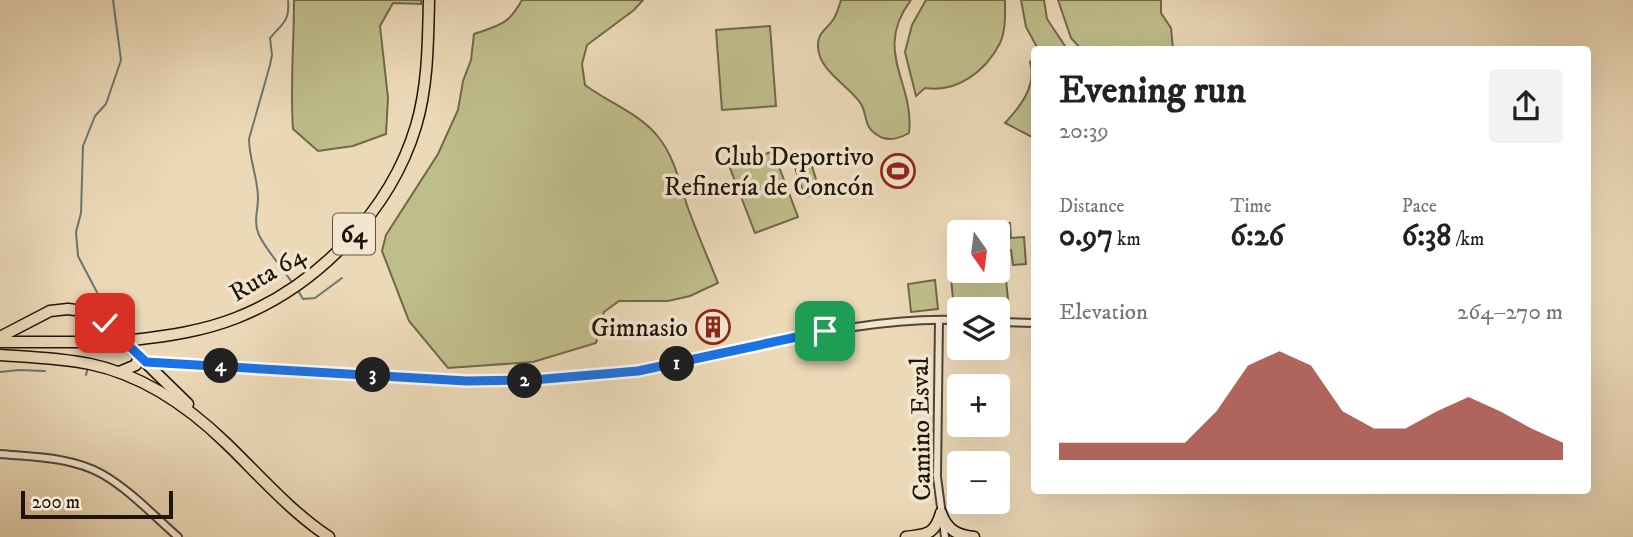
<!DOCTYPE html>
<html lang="en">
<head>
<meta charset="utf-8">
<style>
	:root { --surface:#fff; --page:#f2f2f2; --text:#222; --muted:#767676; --accent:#8f2418 }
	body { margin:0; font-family:"IM FELL DW Pica",serif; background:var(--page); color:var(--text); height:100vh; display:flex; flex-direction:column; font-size:26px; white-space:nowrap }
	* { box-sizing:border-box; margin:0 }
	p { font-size:23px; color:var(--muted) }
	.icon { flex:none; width:38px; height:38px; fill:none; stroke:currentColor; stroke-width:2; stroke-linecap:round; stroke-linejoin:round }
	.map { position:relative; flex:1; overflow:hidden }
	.side { position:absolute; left:1031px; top:46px; width:560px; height:448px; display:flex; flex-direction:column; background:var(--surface); border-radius:7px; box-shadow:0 7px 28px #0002 }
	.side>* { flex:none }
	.needle { width:46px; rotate:166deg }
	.tools { position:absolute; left:947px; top:220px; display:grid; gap:14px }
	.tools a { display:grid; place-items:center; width:63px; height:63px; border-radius:7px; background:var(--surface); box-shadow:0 7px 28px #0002; font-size:35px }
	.scale { position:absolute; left:21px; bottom:18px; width:152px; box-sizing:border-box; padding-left:7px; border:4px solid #1f1509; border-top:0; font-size:19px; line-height:24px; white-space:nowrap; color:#1f1509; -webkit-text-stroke:5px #f3e6d1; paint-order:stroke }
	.pin { position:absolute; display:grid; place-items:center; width:60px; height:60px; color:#fff; margin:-30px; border-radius:14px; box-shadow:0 4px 10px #0006 }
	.km { position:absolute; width:35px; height:35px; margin:-18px; border-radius:50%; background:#222; color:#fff; font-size:19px; line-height:35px; text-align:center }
	.round { display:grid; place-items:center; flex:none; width:74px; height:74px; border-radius:7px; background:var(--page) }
	.overview { display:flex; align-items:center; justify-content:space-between; height:119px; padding:0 28px }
	h1 { font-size:38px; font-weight:700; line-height:52px }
	.figures { display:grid; grid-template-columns:repeat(3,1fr); gap:10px; height:119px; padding:7px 28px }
	.figures div { display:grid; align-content:center }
	.figures b { font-size:30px; font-weight:700 }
	.figures small { font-size:19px; font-weight:400 }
	.figures p { font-size:19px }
	.chart { height:196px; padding:14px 28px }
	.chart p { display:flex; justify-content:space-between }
	.chart svg { width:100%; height:126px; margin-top:7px; fill:var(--accent); opacity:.7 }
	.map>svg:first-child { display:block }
	.green { fill:#bfbd8a; stroke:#6f694a; stroke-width:2 }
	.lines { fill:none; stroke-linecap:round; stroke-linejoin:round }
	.stream { stroke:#6a7772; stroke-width:2 }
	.minor-casing { stroke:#524635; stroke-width:10 }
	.primary-casing { stroke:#1f1509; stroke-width:13 }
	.minor { stroke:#f3e6d1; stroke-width:6 }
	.primary { stroke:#ecd9b8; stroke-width:10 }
	.primary-bridge-casing { stroke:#1f1509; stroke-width:13; stroke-linecap:butt }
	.primary-bridge { stroke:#ecd9b8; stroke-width:10 }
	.route-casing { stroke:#fff; stroke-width:14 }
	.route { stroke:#1a73e8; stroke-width:9 }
	.labels { text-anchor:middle; stroke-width:7; stroke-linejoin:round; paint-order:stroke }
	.shield { fill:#f3e6d1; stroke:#5f5445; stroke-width:2 }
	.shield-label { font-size:24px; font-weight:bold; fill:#1f1509 }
	.poi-label { font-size:26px; fill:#1f1509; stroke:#f3e6d1; text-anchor:end }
	.street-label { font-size:26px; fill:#1f1509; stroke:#f3e6d1 }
</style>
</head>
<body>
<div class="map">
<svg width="1633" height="537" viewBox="0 0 1633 537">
	<rect width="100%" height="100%" fill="#ecd9b8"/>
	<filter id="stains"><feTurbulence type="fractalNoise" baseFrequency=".00286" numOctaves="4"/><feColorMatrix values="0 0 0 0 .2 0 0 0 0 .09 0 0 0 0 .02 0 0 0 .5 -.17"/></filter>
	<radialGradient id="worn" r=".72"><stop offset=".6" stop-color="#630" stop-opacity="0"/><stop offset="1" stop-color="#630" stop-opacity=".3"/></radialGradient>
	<!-- green -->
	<g class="green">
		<path d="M 294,0 L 421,0 L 421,4 L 393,3 L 380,26 L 388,98 L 386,134 L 353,146 L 318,151 L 293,129 C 290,86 294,43 294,0 Z"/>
		<path d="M 522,0 L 643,0 L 634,10 L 587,45 L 582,64 L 585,85 C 609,103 641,114 659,138 C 675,158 680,185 688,208 C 697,233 708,258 718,283 L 690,296 L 668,301 L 619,301 L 604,312 L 596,343 L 533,362 L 448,368 L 409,321 L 382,251 L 386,235 L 438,154 L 458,110 L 463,81 L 471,60 L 474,34 C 500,25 508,25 522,0 Z"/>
		<path d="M 841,0 L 911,0 C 872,52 915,82 909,133 C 901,138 888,142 879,136 C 861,126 869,113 859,101 C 845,83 819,70 818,47 C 817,33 826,30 833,20 C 837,14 839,7 841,0 Z"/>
		<path d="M 926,0 L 1005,0 C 1005,14 1006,30 1000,43 C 986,71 957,93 925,88 L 916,96 L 905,52 L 912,25 Z"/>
		<path d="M 1021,0 L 1044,0 L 1047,19 L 1067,49 L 1038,49 L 1026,27 Z"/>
		<path d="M 1058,0 L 1161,0 L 1161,13 L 1171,28 L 1173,49 L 1081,49 L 1071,38 Z"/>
		<path d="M 770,26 L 776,106 L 722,110 L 716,30 Z"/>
		<path d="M 1034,58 L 1034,138 L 1005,123 C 1020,107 1037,86 1030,62 Z"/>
		<path d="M 773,151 L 798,217 L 755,233 L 730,168 Z"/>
		<path d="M 811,163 L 820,192 L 805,197 L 795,168 Z"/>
		<path d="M 1010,223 L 1011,238 L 1024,237 L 1026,264 L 1013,265 L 1011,250 L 998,251 L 996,224 Z"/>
		<path d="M 964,277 L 965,279 L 978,278 L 978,280 L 992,279 L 993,281 L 1006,280 L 1009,309 L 954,308 L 951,279 Z"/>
		<path d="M 935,280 L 938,309 L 911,312 L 908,284 Z"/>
	</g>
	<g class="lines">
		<!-- stream -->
		<g class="stream">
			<path d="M 288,0 C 290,21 283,23 270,38 L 272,55 L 270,65 L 249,139 C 249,159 258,178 258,198 C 258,211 253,222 259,235 C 268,253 283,268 293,284"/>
			<path d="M 297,289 L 303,299 L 315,298 L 342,278"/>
			<path d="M 103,311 L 101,300 L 78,256 L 76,232 L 81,213 L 83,146 L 95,116 L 106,104 L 121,60 L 113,0"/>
			<path d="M 0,372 L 19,370 L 45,371"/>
			<path d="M 86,375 L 88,367"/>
		</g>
		<!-- minor casing -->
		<g class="minor-casing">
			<g id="minor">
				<path d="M 939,320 L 937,477 L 945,537"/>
				<path d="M 998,322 L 1034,323"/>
				<path d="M 147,362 C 288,363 430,390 571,378 C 603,375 634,372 666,366 C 763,348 859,316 959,320"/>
				<path d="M 0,454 C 33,457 72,457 102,474 C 130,490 154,516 178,537"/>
			</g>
		</g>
		<!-- primary casing -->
		<g class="primary-casing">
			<g id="primary">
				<path d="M 0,337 L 50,311 L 68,309 L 83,311 L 105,323 L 188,404"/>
				<path d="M 133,340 C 168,336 203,331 236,318 C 318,286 391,210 416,126 C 428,86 428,42 429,0"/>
				<path d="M 0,342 L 112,342"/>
				<path d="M 0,355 C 30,357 61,358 90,364 C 143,375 189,407 227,444 C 260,476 290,511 329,537"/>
				<path d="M 119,372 L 136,365 L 139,356"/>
				<path d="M 941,513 C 947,530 957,535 974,537"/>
				<path d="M 906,537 C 926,534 934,536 941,513"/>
			</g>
		</g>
		<!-- minor -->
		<use href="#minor" class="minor"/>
		<!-- primary -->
		<use href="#primary" class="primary"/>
		<!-- primary-bridge casing -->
		<g class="primary-bridge-casing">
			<path id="primary-bridge" d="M 112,342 L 133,340"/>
		</g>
		<!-- primary-bridge -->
		<use href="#primary-bridge" class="primary-bridge"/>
	</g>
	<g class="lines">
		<!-- route casing -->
		<g class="route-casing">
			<path id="route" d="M 105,323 L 146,362 L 467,381 L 533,380 L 638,371 L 825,331"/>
		</g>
		<!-- route -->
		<use href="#route" class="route"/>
	</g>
	<!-- icons -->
	<defs>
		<g id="stadium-ring" transform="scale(1.75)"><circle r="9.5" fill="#f3e6d1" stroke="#8f2418" stroke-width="1.5"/><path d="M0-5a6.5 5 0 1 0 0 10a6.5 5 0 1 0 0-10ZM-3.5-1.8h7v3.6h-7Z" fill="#8f2418"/></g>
		<g id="building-ring" transform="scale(1.75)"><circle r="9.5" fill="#f3e6d1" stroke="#8f2418" stroke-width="1.5"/><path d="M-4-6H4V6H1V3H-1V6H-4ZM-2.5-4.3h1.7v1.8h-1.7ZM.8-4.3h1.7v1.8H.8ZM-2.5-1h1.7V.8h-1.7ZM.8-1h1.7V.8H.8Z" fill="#8f2418"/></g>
	</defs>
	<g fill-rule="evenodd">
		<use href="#stadium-ring" x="898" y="171"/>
		<use href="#building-ring" x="713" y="327"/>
	</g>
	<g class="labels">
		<!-- shield labels -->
		<rect class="shield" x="333" y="213.5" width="42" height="41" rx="5"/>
		<g class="shield-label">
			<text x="354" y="242">64</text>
		</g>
		<!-- poi labels -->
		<g class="poi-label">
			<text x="874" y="165">Club Deportivo<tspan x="874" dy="30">Refinería de Concón</tspan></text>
			<text x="688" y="336">Gimnasio</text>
		</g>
		<!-- street labels -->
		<g class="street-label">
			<text transform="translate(267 273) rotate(-31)" y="9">Ruta 64</text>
			<text transform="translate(920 429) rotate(-91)" y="9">Camino Esval</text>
		</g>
	</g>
	<rect width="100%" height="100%" filter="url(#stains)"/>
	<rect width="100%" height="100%" fill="url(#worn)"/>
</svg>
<div class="tools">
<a><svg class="needle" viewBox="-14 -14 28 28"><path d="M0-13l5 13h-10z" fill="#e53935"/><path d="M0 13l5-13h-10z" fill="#767676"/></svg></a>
<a><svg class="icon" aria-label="layers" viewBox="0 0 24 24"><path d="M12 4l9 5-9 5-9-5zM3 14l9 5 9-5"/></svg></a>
<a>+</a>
<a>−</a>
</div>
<div class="scale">200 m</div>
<div class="pin" style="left:825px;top:331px;background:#1e9e55"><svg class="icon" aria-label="arrive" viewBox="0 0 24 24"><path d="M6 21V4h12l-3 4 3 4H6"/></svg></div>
<div class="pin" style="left:105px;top:323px;background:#d93025"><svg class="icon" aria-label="check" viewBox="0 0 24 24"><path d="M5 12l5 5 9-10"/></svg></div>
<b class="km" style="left:677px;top:364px">1</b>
<b class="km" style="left:525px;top:381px">2</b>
<b class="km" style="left:373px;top:375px">3</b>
<b class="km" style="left:221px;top:366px">4</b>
<section class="side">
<div class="overview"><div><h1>Evening run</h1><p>20:39</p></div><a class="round"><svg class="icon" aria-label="share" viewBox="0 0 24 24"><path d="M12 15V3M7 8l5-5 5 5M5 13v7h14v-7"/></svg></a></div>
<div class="figures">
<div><p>Distance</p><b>0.97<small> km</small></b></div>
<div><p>Time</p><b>6:26</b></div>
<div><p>Pace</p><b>6:38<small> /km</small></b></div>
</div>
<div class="chart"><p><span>Elevation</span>264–270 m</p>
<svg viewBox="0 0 160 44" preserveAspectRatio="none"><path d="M0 44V38L10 38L20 38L30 38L40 38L50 27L60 11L70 6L80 11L90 27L100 33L110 33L120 27L130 22L140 27L150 33L160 38V44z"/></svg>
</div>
</section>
</div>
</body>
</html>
